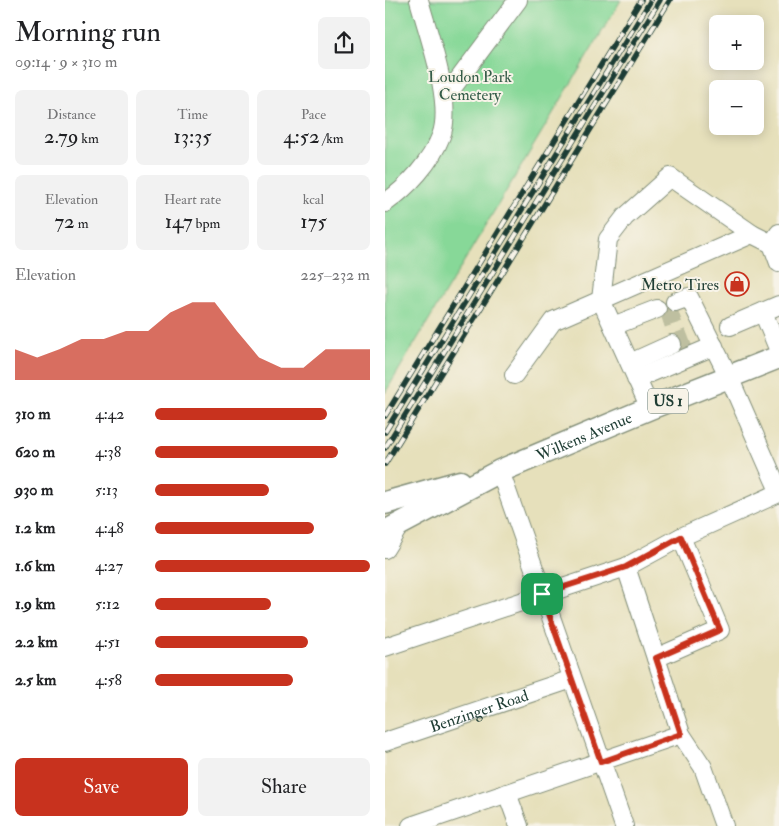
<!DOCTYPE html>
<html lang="en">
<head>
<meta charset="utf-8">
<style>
	:root { --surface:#fff; --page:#f2f2f2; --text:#202124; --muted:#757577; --accent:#c8321e }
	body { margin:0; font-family:"IM FELL Double Pica",serif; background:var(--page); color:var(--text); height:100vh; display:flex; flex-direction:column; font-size:19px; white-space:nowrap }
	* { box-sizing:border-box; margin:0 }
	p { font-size:16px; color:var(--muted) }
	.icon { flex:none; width:28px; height:28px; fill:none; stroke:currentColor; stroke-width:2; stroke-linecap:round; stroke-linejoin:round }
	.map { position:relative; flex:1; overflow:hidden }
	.drawer { display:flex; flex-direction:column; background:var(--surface); width:385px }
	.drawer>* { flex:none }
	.buttons { position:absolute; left:324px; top:15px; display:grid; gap:10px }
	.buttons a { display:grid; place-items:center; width:55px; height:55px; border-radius:8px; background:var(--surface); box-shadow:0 2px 12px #0003; font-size:25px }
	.pin { position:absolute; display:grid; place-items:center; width:42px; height:42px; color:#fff; margin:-21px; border-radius:10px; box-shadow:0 2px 8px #0006 }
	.round { display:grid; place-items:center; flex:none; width:52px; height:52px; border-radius:8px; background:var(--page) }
	.summary { display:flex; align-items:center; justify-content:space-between; height:85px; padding:0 15px }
	h1 { font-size:28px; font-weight:600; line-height:38px }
	.figures { display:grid; grid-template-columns:repeat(3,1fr); gap:8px; height:85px; padding:5px 15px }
	.figures div { display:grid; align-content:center; border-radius:8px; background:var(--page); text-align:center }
	.figures b { font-size:21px; font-weight:600 }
	.figures small { font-size:14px; font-weight:400 }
	.figures p { font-size:14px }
	.chart { height:140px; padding:10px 15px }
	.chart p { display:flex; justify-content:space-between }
	.chart svg { width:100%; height:90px; margin-top:5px; fill:var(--accent); opacity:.7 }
	.cta { display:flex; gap:10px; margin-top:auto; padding:10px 15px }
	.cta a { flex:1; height:58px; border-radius:8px; background:var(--accent); color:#fff; font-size:20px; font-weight:600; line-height:58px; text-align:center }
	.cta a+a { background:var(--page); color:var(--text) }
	ul { padding:0 15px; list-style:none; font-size:16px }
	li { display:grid; grid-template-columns:80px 60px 1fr; align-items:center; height:38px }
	li i { height:12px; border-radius:6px; background:var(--accent) }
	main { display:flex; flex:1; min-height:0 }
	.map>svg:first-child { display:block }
	.green { fill:#87d898; stroke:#538a66 }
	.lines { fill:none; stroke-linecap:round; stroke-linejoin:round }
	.minor-tunnel { stroke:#bebfa0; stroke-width:18; stroke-dasharray:18 9; stroke-linecap:butt }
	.minor-casing { stroke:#828e78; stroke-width:20 }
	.major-casing { stroke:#828e78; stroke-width:25 }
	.minor { stroke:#fff; stroke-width:18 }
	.major { stroke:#fff; stroke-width:22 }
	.rail-casing { stroke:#1f3d34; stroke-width:5.5 }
	.rail { stroke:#f7f3e8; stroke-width:4; stroke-dasharray:11; stroke-linecap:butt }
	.route-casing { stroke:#fff; stroke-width:10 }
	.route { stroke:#c8321e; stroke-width:6 }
	.labels { text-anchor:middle; stroke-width:4; stroke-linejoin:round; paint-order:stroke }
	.shield { fill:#f7f3e8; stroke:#60746a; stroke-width:1 }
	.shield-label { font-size:15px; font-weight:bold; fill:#1f3d34 }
	.park-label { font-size:16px; fill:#345c48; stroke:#f7f3e8 }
	.poi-label { font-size:16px; fill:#1f3d34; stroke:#f7f3e8; text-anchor:end }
	.street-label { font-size:16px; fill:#1f3d34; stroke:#f7f3e8 }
</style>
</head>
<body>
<main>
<section class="drawer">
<div class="summary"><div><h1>Morning run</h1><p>09:14 · 9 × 310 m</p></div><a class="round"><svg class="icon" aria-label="share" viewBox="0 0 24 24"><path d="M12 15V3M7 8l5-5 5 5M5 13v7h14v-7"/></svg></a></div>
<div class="figures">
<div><p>Distance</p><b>2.79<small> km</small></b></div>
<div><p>Time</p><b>13:35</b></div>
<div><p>Pace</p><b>4:52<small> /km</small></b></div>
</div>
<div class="figures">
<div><p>Elevation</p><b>72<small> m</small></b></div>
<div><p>Heart rate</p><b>147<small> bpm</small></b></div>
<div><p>kcal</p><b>175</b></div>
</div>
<div class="chart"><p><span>Elevation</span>225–232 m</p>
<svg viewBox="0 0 160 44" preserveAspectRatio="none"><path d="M0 44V29L10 33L20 29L30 24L40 24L50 20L60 20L70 11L80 6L90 6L100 20L110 33L120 38L130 38L140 29L150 29L160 29V44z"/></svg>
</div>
<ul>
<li><b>310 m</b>4:42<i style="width:80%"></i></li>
<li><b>620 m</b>4:38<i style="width:85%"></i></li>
<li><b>930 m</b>5:13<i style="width:53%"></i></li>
<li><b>1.2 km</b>4:48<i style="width:74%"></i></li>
<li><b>1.6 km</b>4:27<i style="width:100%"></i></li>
<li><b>1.9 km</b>5:12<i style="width:54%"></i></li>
<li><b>2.2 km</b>4:51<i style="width:71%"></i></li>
<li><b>2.5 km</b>4:58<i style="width:64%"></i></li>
</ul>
<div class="cta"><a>Save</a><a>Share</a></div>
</section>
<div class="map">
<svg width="394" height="826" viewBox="0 0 394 826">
	<rect width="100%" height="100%" fill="#f7f3e8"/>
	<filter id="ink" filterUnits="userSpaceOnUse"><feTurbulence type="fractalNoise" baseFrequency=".02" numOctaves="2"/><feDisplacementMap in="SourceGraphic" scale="10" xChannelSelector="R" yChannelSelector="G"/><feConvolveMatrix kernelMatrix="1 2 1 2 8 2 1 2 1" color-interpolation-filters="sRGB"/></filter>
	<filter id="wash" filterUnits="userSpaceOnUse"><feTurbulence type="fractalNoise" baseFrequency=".0096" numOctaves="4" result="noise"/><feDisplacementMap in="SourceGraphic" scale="20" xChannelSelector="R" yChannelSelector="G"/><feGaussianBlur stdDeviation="1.12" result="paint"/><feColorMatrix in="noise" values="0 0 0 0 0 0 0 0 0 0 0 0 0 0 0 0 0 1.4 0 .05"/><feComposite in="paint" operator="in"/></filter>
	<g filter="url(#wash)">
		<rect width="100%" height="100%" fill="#e6e0bb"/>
		<!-- green -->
		<path class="green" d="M 0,0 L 236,0 L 0,393 Z"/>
	</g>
	<g filter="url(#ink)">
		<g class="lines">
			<!-- minor-tunnel -->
			<g class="minor-tunnel">
				<path d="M 277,319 L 295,313"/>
				<path d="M 287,344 L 305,337"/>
			</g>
			<!-- minor casing -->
			<g class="minor-casing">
				<g id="minor">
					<path d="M 59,99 L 133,0"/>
					<path d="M 0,203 C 23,187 46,162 56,136 C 69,103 43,34 34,0"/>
					<path d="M 394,233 L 387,244 L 394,263"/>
					<path d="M 290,302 L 304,297 L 344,377 L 394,491"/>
					<path d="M 378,312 L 394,351"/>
					<path d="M 228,326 L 272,309"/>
					<path d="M 345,326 L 394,305"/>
					<path d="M 245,363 L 287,344"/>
					<path d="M 129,375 L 168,321 L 367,234 L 387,244"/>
					<path d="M 251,379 L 329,346"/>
					<path d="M 265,408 L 216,300 L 223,239 L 240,217 L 285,177 L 367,234"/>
					<path d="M 115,471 L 239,826"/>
					<path d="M 0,549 L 16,523"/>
					<path d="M 241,567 L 296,734 L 318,767 L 339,826"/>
					<path d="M 0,647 L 241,567 L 296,537 L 394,493"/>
					<path d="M 271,658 L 335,630 L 296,537"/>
					<path id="s1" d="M 0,742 L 187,679"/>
					<path d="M 122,793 L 134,826"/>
					<path d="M 26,826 L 296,734"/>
				</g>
			</g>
			<!-- major casing -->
			<g class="major-casing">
				<g id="major">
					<path d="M 0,503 L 75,482"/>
					<path id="s2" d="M 0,532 L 115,471 L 265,408 L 394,357"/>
				</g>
			</g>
			<!-- minor -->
			<use href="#minor" class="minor"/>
			<!-- major -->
			<use href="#major" class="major"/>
			<!-- rail casing -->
			<g class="rail-casing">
				<g id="rail">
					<path d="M 0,416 L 256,0"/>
					<path d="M 0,432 L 266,0"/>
					<path d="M 0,448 L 275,0"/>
					<path d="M 0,464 L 285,0"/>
				</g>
			</g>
			<!-- rail -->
			<use href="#rail" class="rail"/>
		</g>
	</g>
	<g class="lines" filter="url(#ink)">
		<!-- route casing -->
		<g class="route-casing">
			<path id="route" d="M 296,537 L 335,630 L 271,658 L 296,734 L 216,762 L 157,594 L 241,567 Z"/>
		</g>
		<!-- route -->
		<use href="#route" class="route"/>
	</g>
	<!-- icons -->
	<defs>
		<g id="shop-ring" transform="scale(1.25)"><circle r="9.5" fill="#f7f3e8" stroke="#c8321e" stroke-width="1.5"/><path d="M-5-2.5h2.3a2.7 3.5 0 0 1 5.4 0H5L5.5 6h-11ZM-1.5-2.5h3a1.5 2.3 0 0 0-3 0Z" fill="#c8321e"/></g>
	</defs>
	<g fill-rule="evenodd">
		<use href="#shop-ring" x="352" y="284"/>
	</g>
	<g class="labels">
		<!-- shield labels -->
		<rect class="shield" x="263" y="388.5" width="40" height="25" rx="4"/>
		<g class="shield-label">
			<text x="283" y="406">US 1</text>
		</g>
		<!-- park labels -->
		<g class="park-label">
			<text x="85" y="82">Loudon Park<tspan x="85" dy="18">Cemetery</tspan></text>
		</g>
		<!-- poi labels -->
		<g class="poi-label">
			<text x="334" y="290">Metro Tires</text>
		</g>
		<!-- street labels -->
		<g class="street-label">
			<text dy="6" stroke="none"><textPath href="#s2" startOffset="221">Wilkens Avenue</textPath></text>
			<text dy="6" stroke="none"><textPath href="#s1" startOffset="99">Benzinger Road</textPath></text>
		</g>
	</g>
</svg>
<div class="buttons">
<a>+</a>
<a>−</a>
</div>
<div class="pin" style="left:157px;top:594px;background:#1e9e55"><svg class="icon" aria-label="arrive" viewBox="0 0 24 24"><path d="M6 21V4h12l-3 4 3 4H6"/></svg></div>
</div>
</main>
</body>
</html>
